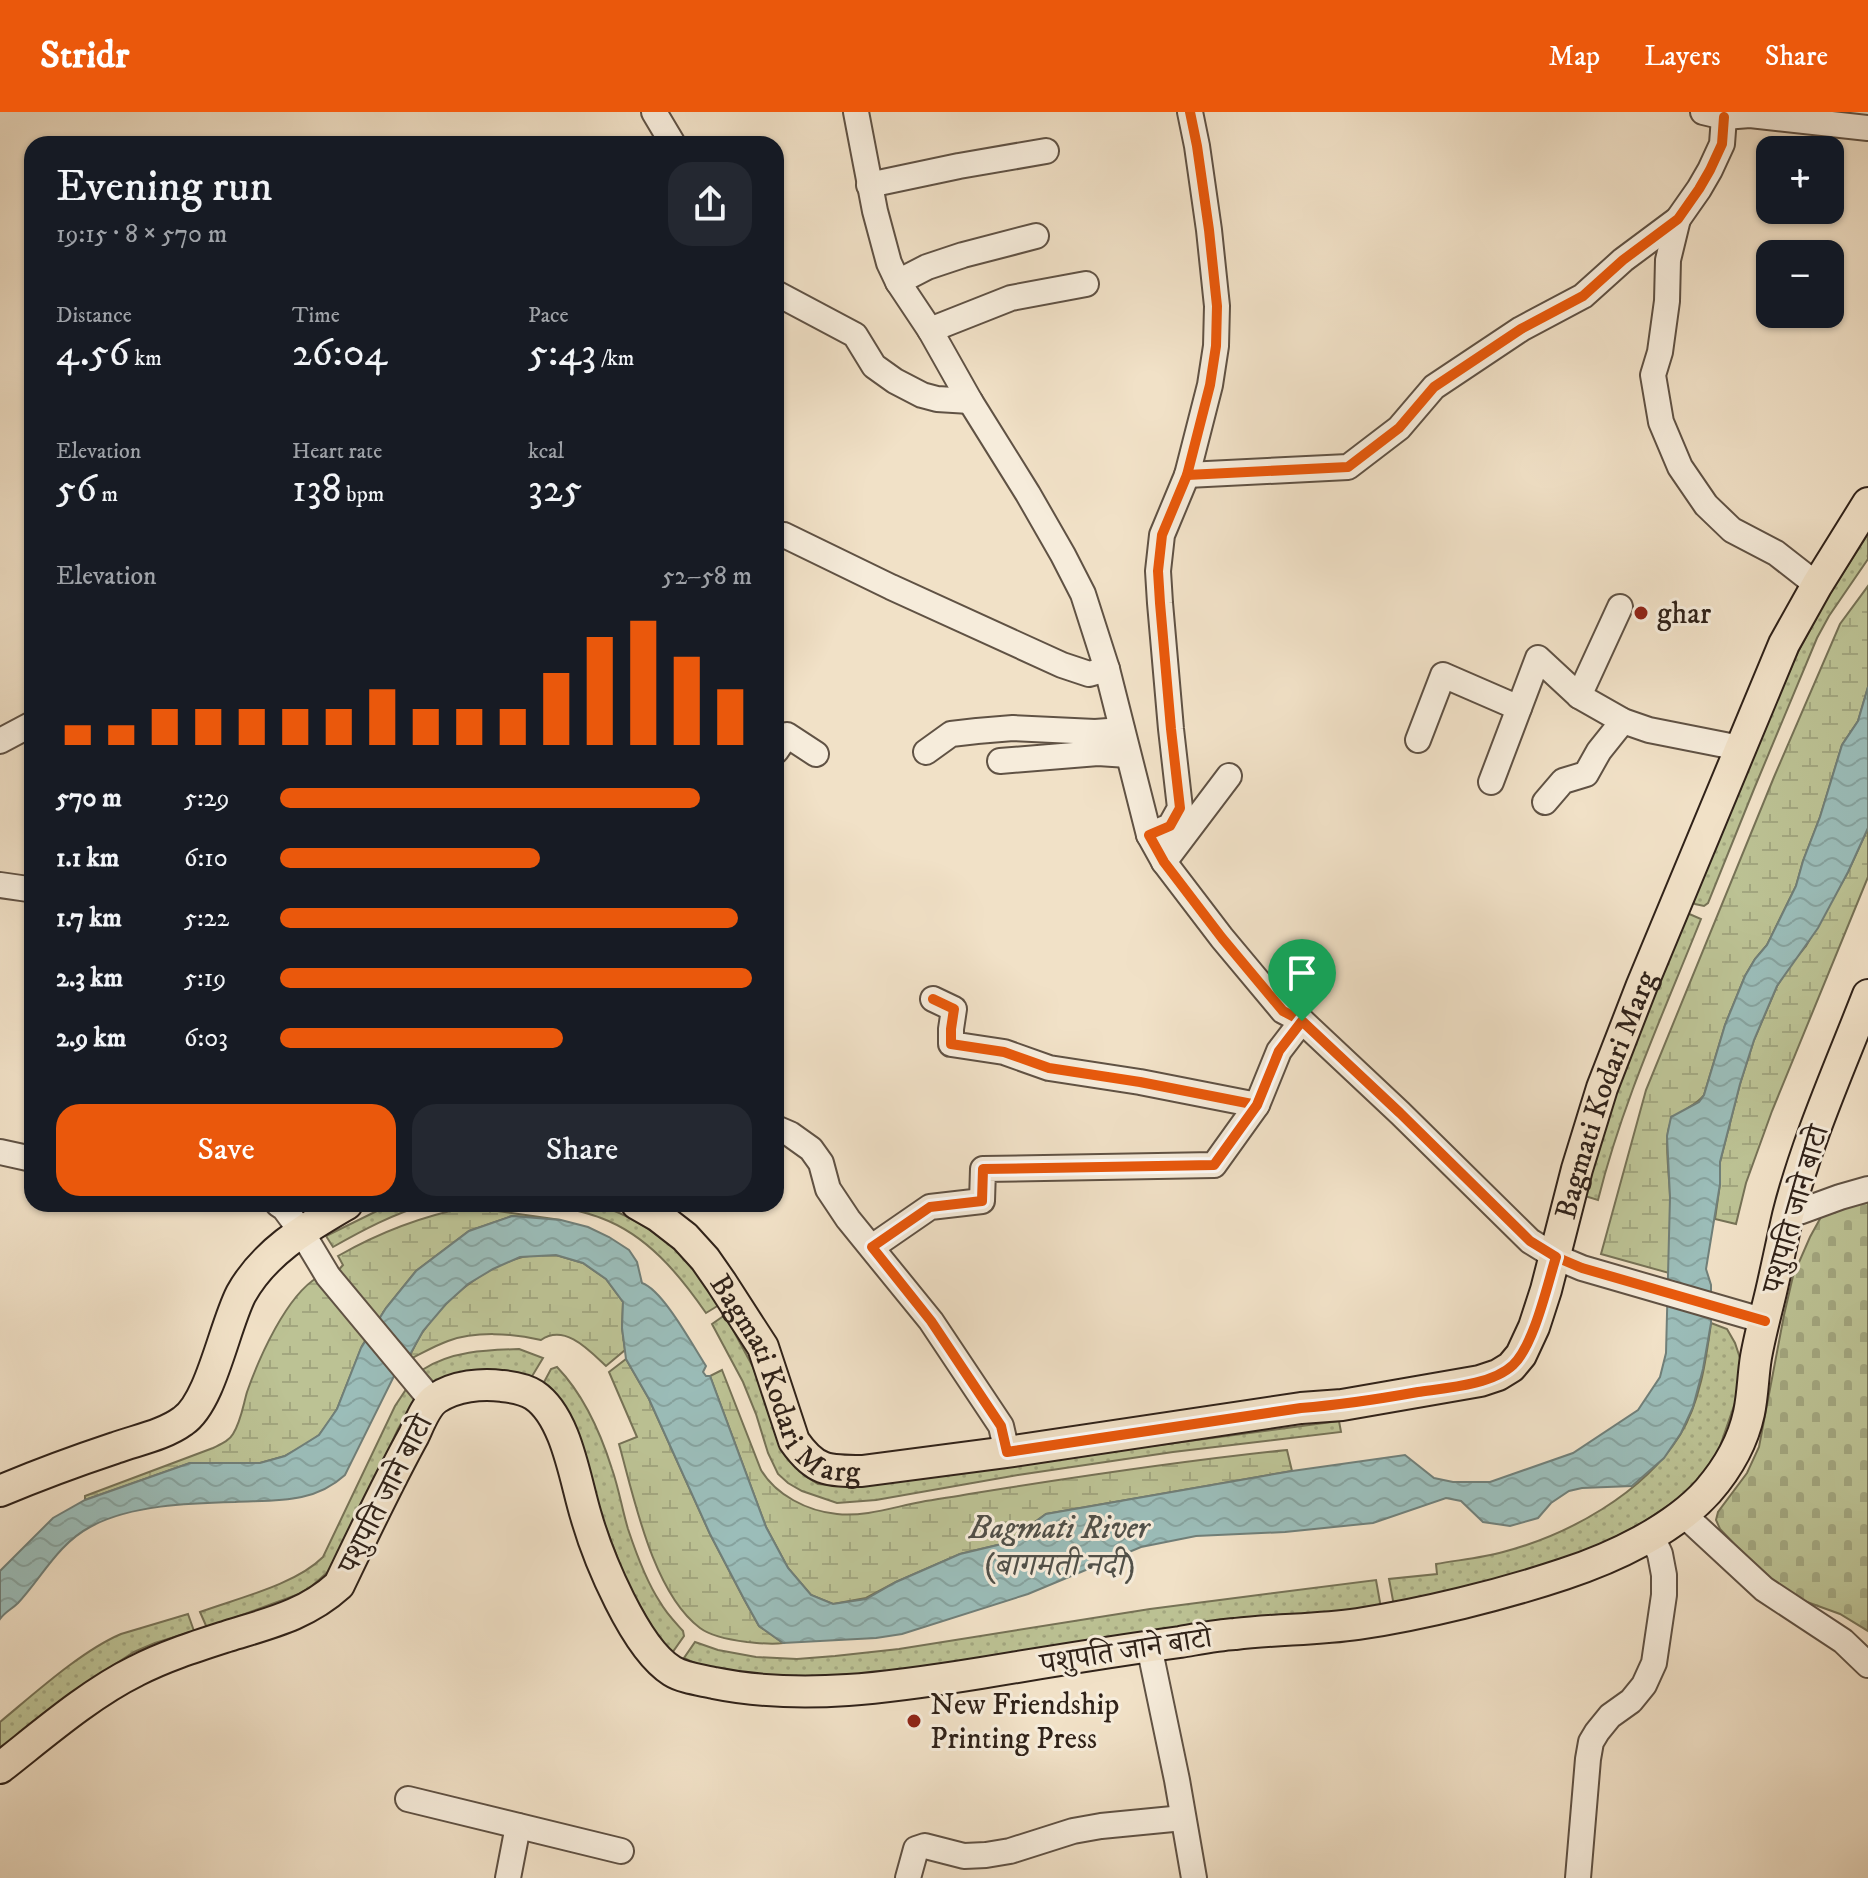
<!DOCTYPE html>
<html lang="en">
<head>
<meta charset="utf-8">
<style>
	:root { --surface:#171b24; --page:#242831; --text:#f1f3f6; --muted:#9ea1a6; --accent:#ea580c }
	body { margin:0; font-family:"IM FELL DW Pica","Noto Serif Devanagari",serif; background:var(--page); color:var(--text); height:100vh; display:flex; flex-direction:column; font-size:30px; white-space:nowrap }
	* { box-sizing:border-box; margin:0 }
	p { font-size:26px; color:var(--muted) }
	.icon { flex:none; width:44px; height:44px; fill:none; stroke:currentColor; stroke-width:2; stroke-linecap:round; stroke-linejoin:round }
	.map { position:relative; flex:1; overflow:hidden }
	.drawer { position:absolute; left:24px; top:24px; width:760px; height:1076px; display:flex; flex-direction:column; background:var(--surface); border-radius:24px; box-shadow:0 2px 6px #0004 }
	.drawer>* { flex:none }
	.controls { position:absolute; left:1756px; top:24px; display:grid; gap:16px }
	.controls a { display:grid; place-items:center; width:88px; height:88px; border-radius:16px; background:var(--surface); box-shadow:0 2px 6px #0004; font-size:40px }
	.pin { position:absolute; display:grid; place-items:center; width:68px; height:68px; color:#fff; margin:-82px -34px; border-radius:50% 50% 50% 0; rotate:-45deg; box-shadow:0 0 8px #0007 }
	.pin .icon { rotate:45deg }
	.round { display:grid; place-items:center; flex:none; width:84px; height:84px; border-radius:24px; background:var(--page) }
	.head { display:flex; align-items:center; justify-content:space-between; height:136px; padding:0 32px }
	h1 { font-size:44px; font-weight:600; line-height:60px }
	.metrics { display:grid; grid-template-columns:repeat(3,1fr); gap:12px; height:136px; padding:8px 32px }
	.metrics div { display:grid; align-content:center }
	.metrics b { font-size:40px; font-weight:600 }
	.metrics small { font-size:22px; font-weight:400 }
	.metrics p { font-size:22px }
	.chart { height:224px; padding:16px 32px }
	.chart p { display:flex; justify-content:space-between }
	.chart svg { width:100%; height:144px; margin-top:8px; stroke:var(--accent); stroke-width:6 }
	.action { display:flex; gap:16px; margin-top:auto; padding:16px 32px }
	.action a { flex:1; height:92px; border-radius:24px; background:var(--accent); color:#fff; font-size:32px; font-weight:600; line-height:92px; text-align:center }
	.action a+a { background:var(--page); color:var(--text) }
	ul { padding:0 32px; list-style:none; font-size:26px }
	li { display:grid; grid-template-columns:128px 96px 1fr; align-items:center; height:60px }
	li i { height:20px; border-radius:10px; background:var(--accent) }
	header { display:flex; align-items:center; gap:48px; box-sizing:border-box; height:112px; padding:0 40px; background:var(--accent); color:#fff }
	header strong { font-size:38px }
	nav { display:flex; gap:44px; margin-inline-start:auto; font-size:28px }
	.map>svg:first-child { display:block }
	.grass { fill:url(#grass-dots); stroke:#767256; stroke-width:2 }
	.wetland { fill:url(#wetland-marsh); stroke:#767256; stroke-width:2 }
	.cemetery { fill:url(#cemetery-stones); stroke:#767256; stroke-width:2 }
	.water { fill:url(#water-waves); stroke:#707f79; stroke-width:2 }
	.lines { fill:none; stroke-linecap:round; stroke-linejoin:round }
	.minor-casing { stroke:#605244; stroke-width:28 }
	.major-casing { stroke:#302219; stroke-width:34 }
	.minor { stroke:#f6ecdb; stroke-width:24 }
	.major { stroke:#f1e1c7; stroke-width:30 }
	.cycleway-casing { stroke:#f6ecdb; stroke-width:15 }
	.cycleway { stroke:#e8590c; stroke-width:10 }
	.route-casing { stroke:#fff; stroke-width:16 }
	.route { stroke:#ea580c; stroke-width:10 }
	.poi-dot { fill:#8f2418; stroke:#f6ecdb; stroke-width:3 }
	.labels { text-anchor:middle; stroke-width:6; stroke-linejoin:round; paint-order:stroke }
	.poi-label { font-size:30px; fill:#302219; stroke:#f6ecdb; text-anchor:start }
	.street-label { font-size:30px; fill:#302219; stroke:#f6ecdb }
	.water-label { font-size:32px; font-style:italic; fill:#505049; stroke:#f6ecdb }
</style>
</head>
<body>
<header>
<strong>Stridr</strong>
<nav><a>Map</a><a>Layers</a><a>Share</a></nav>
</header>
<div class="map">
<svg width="1868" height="1766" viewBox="0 0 1868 1766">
	<defs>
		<pattern id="grass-dots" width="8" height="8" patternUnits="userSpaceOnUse" patternTransform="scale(2)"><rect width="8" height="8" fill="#bcc294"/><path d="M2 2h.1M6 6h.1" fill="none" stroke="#a2a67f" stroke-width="1.8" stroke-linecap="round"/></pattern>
		<pattern id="wetland-marsh" width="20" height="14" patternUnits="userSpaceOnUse" patternTransform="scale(2)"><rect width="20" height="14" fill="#bcc294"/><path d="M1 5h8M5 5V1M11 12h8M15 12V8" fill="none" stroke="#a2a67f"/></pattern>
		<pattern id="cemetery-stones" width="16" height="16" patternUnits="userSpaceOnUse" patternTransform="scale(2)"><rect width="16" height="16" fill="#bcc294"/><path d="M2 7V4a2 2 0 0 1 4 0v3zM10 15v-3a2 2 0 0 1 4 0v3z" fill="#a2a67f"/></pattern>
		<pattern id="water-waves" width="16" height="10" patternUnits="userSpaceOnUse" patternTransform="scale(2)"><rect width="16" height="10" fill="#9bbdb9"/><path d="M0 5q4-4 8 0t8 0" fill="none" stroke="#86a29e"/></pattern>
	</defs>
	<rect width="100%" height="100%" fill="#f1e1c7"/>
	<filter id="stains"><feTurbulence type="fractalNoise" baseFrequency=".0025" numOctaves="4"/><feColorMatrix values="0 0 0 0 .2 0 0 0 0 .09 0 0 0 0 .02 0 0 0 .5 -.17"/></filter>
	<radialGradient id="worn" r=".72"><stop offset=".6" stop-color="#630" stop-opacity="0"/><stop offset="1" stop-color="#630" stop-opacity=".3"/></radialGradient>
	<!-- grass -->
	<g class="grass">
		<path d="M 1868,422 L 1868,447 L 1829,504 L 1817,526 L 1754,677 L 1708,791 L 1704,794 L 1695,792 L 1693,790 L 1752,644 L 1798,540 L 1826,488 Z"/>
		<path d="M 1687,801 L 1701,807 C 1664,900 1622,991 1598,1088 L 1585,1084 L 1614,985 Z"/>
		<path d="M 391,1092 L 427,1092 C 393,1102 363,1118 333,1135 L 326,1124 Z"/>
		<path d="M 546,1092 C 560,1092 576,1090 590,1092 C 631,1099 678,1134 703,1167 C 709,1175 714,1184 719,1193 L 706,1201 C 679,1162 647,1123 601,1106 C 584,1099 565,1096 546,1092 Z"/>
		<path d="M 725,1203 L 753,1255 L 788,1346 L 805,1364 L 818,1372 L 841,1374 L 857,1373 L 1339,1309 L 1341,1320 L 1173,1340 L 1018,1363 L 876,1388 L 837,1391 L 802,1379 L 788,1371 L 778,1362 L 768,1341 L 756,1302 L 743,1270 L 712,1212 Z"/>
		<path d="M 1711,1211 L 1727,1217 L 1735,1231 L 1741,1249 L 1737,1285 L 1717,1343 L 1707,1359 L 1682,1384 L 1642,1411 L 1602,1432 L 1548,1454 L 1394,1494 L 1389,1467 L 1437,1462 L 1436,1452 C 1458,1448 1482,1446 1503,1440 C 1568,1423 1643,1382 1680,1323 C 1700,1291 1706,1248 1711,1211 Z"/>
		<path d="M 519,1237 L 543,1246 L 531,1266 L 487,1257 L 477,1258 L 438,1275 L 422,1258 C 451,1239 486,1238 519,1237 Z"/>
		<path d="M 557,1255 C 583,1282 601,1322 612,1357 C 619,1377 622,1397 628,1417 C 636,1441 646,1469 660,1490 C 666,1501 675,1510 683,1519 L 684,1524 L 672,1541 L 656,1522 L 628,1473 L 600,1400 L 543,1272 L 551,1257 Z"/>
		<path d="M 409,1273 L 420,1286 L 407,1301 L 398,1317 L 345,1433 L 331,1457 L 312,1474 L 299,1482 L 207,1516 L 200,1500 C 238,1486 295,1473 323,1445 L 395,1294 Z"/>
		<path d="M 1376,1468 L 1381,1496 L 885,1560 C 829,1564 734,1573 684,1546 L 695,1530 L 718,1538 L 756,1545 L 797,1547 L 835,1544 L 899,1537 L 1150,1497 Z"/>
		<path d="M 188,1502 L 194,1519 L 155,1531 L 134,1540 L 111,1555 L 0,1637 L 0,1610 C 34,1582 81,1539 121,1522 Z"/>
	</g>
	<!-- wetland -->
	<g class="wetland">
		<path d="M 1868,474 L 1868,575 L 1858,609 L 1842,633 L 1820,705 L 1803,749 L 1796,774 L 1767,833 L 1755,847 L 1745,864 L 1725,913 L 1704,983 C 1695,995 1680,997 1671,1010 C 1663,1022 1670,1069 1670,1085 C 1671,1111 1669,1136 1669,1161 L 1601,1142 L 1646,978 L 1774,665 L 1840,512 Z"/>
		<path d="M 1868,716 L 1868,765 L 1772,999 L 1746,1071 L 1736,1112 L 1715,1107 L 1720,1072 L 1720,1050 L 1740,972 L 1754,928 L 1777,874 L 1791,852 L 1806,834 L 1848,760 Z"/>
		<path d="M 469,1095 L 561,1108 L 512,1104 L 469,1119 L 416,1159 L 386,1196 L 362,1234 L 337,1297 L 330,1308 L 319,1323 L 305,1333 L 285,1344 L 260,1351 L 190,1351 L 85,1388 L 85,1384 L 213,1336 C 221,1332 229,1329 233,1322 C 241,1309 243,1294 247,1280 C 259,1246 286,1184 318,1165 L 327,1171 L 343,1153 L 338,1144 C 380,1120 422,1104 469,1095 Z"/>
		<path d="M 556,1143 L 583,1151 L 606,1167 L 623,1190 L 622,1216 L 625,1238 L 606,1254 C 590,1239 565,1211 541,1228 C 512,1221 475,1219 448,1229 C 434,1234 421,1242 408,1248 C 412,1239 417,1229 422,1221 C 443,1189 482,1156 519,1146 C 530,1142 544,1144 556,1143 Z"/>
		<path d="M 626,1247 L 649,1287 L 710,1422 L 744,1487 L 759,1514 L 783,1531 C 771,1533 759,1531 747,1530 C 731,1528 712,1525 700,1516 C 653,1481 634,1386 619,1332 L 637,1325 L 609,1260 Z"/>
		<path d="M 722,1258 L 761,1358 C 776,1383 807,1399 837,1402 C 865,1405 894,1395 921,1390 C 936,1387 953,1385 969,1382 C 1075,1365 1180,1349 1287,1338 L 1292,1359 L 1046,1402 L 1006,1431 L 960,1442 L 896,1470 L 866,1486 L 833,1492 L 811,1483 L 788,1456 L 766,1415 L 710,1264 Z"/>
	</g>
	<!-- cemetery -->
	<path class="cemetery" d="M 1868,1083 L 1868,1519 L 1840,1502 L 1796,1486 L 1760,1459 L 1720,1417 L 1716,1408 L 1718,1400 L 1747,1361 L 1759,1335 L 1784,1203 L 1793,1164 L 1810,1125 L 1821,1105 L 1844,1092 Z"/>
	<!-- water -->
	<path class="water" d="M 1868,575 L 1868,716 L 1848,760 L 1818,816 L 1777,874 L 1754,928 L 1740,972 L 1720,1050 L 1720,1072 L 1706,1157 L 1711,1173 L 1711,1211 L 1703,1257 L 1693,1295 L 1681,1321 L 1664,1346 L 1632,1374 L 1582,1376 L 1569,1379 L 1551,1391 L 1538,1406 L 1510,1414 L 1483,1410 L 1461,1389 L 1446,1386 L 1373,1411 L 1285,1420 L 1196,1424 L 1141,1435 L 1028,1482 L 902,1522 L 876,1526 L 783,1531 L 759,1514 L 744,1487 L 710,1422 L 649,1287 L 626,1247 L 622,1216 L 623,1190 L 606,1167 L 583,1151 L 556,1143 L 520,1145 L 493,1157 L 468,1172 L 446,1192 L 423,1219 L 407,1248 L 394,1264 L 345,1363 C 313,1392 276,1388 235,1390 C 190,1391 130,1393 90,1415 C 58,1432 42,1465 18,1491 C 12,1497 5,1500 0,1507 L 0,1459 L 53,1406 L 85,1388 L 190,1351 L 260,1351 L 285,1344 L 319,1323 L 337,1297 L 361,1236 L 386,1196 L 416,1159 L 469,1119 L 512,1104 L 561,1108 L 588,1115 L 609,1125 L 629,1138 L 637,1150 L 642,1171 C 663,1178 693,1234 706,1254 L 703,1260 L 706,1264 L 710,1264 L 766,1415 L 788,1456 L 811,1483 L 833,1492 L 866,1487 L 896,1470 L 960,1442 L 1006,1431 L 1046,1402 L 1292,1359 L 1405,1343 L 1434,1366 L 1453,1370 L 1490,1370 L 1573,1341 L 1638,1298 L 1660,1265 L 1666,1241 L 1670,1085 L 1667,1024 L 1671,1005 L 1699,990 L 1704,983 L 1725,913 L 1745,864 L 1755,847 L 1767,833 L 1796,774 L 1803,749 L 1820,705 L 1842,633 L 1858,609 Z"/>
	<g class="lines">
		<!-- minor casing -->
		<g class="minor-casing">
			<g id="minor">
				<path d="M 654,0 L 673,32"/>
				<path d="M 856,0 L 875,99 L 889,151 L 898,170 L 930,218 L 970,289 L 1028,382 L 1063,443 L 1083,482 L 1107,557 L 1149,723"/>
				<path d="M 1190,0 L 1197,34 L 1209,118 L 1217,194 L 1216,234 L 1210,273 L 1187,363 L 1162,423 L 1158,459 L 1160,491 L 1171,617 L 1180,696 L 1170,714 L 1149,723 L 1164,750 L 1222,826 L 1283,899 L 1302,909 L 1400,1001 L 1530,1129 L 1556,1145 L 1582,1156 L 1765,1209"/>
				<path d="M 1703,0 L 1724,5 L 1750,3 L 1868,16"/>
				<path d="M 869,73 L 959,54 L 1046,39"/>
				<path d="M 1678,107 L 1668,148 L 1667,189 L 1660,240 L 1653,263 L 1661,310 L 1680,355 L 1706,393 L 1732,418 L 1776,441 L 1817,473"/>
				<path d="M 898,170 L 927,155 L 963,143 L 1036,124"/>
				<path d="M 776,181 L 855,223 L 874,254 L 895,269 L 922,283 L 937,287 L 970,289"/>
				<path d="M 930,218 L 1011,186 L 1086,172"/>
				<path d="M 1187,363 L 1348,355 L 1399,316 L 1434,275 L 1521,217 L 1583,184 L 1623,148 L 1678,107 L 1699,77 L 1710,58 L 1722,32 L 1724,5"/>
				<path d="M 784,423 L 891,475 L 1062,553 L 1089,562 L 1107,557"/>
				<path d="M 1620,495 L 1579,584 L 1623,609 L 1649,618 L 1740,636"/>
				<path d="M 1418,628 L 1443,563 L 1519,596"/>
				<path d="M 0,629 L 32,612"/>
				<path d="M 776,639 L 787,623 L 816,642"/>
				<path d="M 926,640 L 951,622 L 977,619 L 1013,616 L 1095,620 L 1122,618"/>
				<path d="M 1000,649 L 1098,641 L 1128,643"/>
				<path d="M 1491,670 L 1538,546 L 1579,584"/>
				<path d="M 1545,690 L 1563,669 L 1586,662 L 1599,639 L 1623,609"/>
				<path d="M 1164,750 L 1229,664"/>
				<path d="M 0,773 L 28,777 L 32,776"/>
				<path d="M 933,887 L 954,897 L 951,917 L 951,932 L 1004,940 L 1049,956 L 1140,970 L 1257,993 L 1279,939 L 1302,909"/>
				<path d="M 776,1016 L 790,1022 L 811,1037 L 821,1051 L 828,1077 L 848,1107 L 931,1209 L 1001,1314 L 1007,1340"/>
				<path d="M 0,1040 L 32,1047"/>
				<path d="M 278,1092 L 284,1096 L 301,1119 L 328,1164 L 432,1289"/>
				<path d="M 1788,1104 L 1840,1085 L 1868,1077"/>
				<path d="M 872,1135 L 930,1095 L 982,1089 L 983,1057 L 1214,1053 L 1257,993"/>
				<path d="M 1683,1402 L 1764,1477 L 1843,1529 L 1868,1553"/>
				<path d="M 1149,1534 L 1177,1668 L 1194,1766"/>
				<path d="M 408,1687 L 621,1739"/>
				<path d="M 508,1766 L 518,1714"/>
				<path d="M 908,1766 L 916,1737 L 925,1734 L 964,1744 L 986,1743 L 1010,1739 L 1073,1719 L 1101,1714 L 1183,1706"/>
				<path d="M 1578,1766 L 1588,1647 L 1591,1630 L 1597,1620 L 1610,1604 L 1631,1589 L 1644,1573 L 1654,1551 L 1664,1483 L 1664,1463 L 1660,1442 L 1651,1423"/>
			</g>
		</g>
		<!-- major casing -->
		<g class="major-casing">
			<g id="major">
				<path id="s1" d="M 637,1092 L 658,1104 L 685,1125 L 705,1147 L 721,1170 L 763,1235 L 794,1329 C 815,1359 827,1359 862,1359 L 1007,1340 L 1301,1296 L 1342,1293 L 1480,1269 L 1498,1263 L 1511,1255 L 1521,1243 L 1534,1215 L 1546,1178 L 1577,1057 L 1602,976 L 1642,873 L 1784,532 L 1817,473 L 1868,391"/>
				<path d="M 0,1379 C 38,1363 76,1349 115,1336 C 137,1328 164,1323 183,1309 C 211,1290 224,1215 241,1182 C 265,1139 306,1116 347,1092"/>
				<path d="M 0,1656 C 41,1624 89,1582 136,1559 C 165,1544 197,1534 228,1524 C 270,1511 306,1503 339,1473 C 363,1423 387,1372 414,1323 C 420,1310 426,1293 437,1286 C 455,1274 482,1271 502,1274 C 512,1275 526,1278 534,1283 C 567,1305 575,1369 586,1404 C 598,1446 635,1536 672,1559 C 683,1566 701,1568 714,1571 C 802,1589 894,1575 981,1561 C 1047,1550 1114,1539 1180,1530 C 1198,1527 1217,1523 1235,1522 C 1276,1517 1317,1518 1358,1512 C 1424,1502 1501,1483 1564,1462 C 1613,1446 1673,1418 1708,1379 C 1727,1357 1743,1329 1749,1301 C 1753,1282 1753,1263 1756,1245 C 1760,1223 1766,1201 1771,1180 C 1777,1154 1782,1129 1788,1103 C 1807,1028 1840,955 1868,883"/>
			</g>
		</g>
		<!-- minor -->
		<use href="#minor" class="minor"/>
		<!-- major -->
		<use href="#major" class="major"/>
		<!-- cycleway casing -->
		<g class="cycleway-casing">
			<g id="cycleway">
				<path d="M 1190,0 L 1197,34 L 1209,118 L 1217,194 L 1216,234 L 1210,273 L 1187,363 L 1162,423 L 1158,459 L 1160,491 L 1171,617 L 1180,696 L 1170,714 L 1149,723 L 1164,750 L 1222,826 L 1283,899 L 1302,909 L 1400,1001 L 1530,1129 L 1556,1145 L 1582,1156 L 1765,1209"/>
				<path d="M 1187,363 L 1348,355 L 1399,316 L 1434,275 L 1521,217 L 1583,184 L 1623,148 L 1678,107 L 1699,77 L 1710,58 L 1722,32 L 1724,5"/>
				<path d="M 933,887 L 954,897 L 951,917 L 951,932 L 1004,940 L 1049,956 L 1140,970 L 1257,993 L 1279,939 L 1302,909"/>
			</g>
		</g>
		<!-- cycleway -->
		<use href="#cycleway" class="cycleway"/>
	</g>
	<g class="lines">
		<!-- route casing -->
		<g class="route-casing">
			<path id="route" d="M 1302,909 L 1400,1001 L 1530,1129 L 1556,1145 C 1547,1174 1534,1233 1513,1253 C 1492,1273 1445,1276 1418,1280 C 1379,1287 1341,1293 1301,1296 L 1007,1340 L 1001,1314 L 931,1209 L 872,1135 L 930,1095 L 982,1089 L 983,1057 L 1214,1053 L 1257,993 L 1279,939 Z"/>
		</g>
		<!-- route -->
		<use href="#route" class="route"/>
	</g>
	<!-- markers -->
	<g class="poi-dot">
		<circle cx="1641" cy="501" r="8"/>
		<circle cx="914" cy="1609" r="8"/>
	</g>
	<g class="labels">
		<!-- poi labels -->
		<g class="poi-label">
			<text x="1657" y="511">ghar</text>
			<text x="930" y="1602">New Friendship<tspan x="930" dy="34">Printing Press</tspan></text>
		</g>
		<!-- street labels -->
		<g class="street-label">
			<text dy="10" stroke="none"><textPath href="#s1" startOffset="1320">Bagmati Kodari Marg</textPath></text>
			<text transform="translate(1795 1097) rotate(-74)" y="10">पशुपति जाने बाटो</text>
			<text dy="10" stroke="none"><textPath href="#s1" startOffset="240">Bagmati Kodari Marg</textPath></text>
			<text transform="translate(385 1382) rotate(-63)" y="10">पशुपति जाने बाटो</text>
			<text transform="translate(1126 1538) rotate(-9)" y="10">पशुपति जाने बाटो</text>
		</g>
		<!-- water labels -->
		<g class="water-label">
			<text x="1059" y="1426">Bagmati River<tspan x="1059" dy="37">(बागमती नदी)</tspan></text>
		</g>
	</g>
	<rect width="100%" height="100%" filter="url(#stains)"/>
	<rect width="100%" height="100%" fill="url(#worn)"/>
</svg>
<div class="controls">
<a>+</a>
<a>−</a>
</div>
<div class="pin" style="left:1302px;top:909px;background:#1e9e55"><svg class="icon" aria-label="arrive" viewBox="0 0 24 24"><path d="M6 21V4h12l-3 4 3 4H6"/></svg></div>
<section class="drawer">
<div class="head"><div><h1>Evening run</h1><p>19:15 · 8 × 570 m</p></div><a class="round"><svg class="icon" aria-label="share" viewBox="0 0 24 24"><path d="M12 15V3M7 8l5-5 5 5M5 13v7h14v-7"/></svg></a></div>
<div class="metrics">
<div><p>Distance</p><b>4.56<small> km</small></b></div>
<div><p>Time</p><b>26:04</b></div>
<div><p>Pace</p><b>5:43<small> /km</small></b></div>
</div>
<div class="metrics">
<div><p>Elevation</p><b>56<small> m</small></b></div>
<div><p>Heart rate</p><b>138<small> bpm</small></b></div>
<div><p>kcal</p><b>325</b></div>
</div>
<div class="chart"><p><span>Elevation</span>52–58 m</p>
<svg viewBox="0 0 160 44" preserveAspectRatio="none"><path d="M5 44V38M15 44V38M25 44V33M35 44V33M45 44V33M55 44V33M65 44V33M75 44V27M85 44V33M95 44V33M105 44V33M115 44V22M125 44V11M135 44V6M145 44V17M155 44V27"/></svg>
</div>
<ul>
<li><b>570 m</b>5:29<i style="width:89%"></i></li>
<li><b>1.1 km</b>6:10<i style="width:55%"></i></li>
<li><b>1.7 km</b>5:22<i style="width:97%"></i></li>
<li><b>2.3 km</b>5:19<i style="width:100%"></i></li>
<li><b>2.9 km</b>6:03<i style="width:60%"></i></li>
</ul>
<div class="action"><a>Save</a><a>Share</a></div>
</section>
</div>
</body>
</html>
